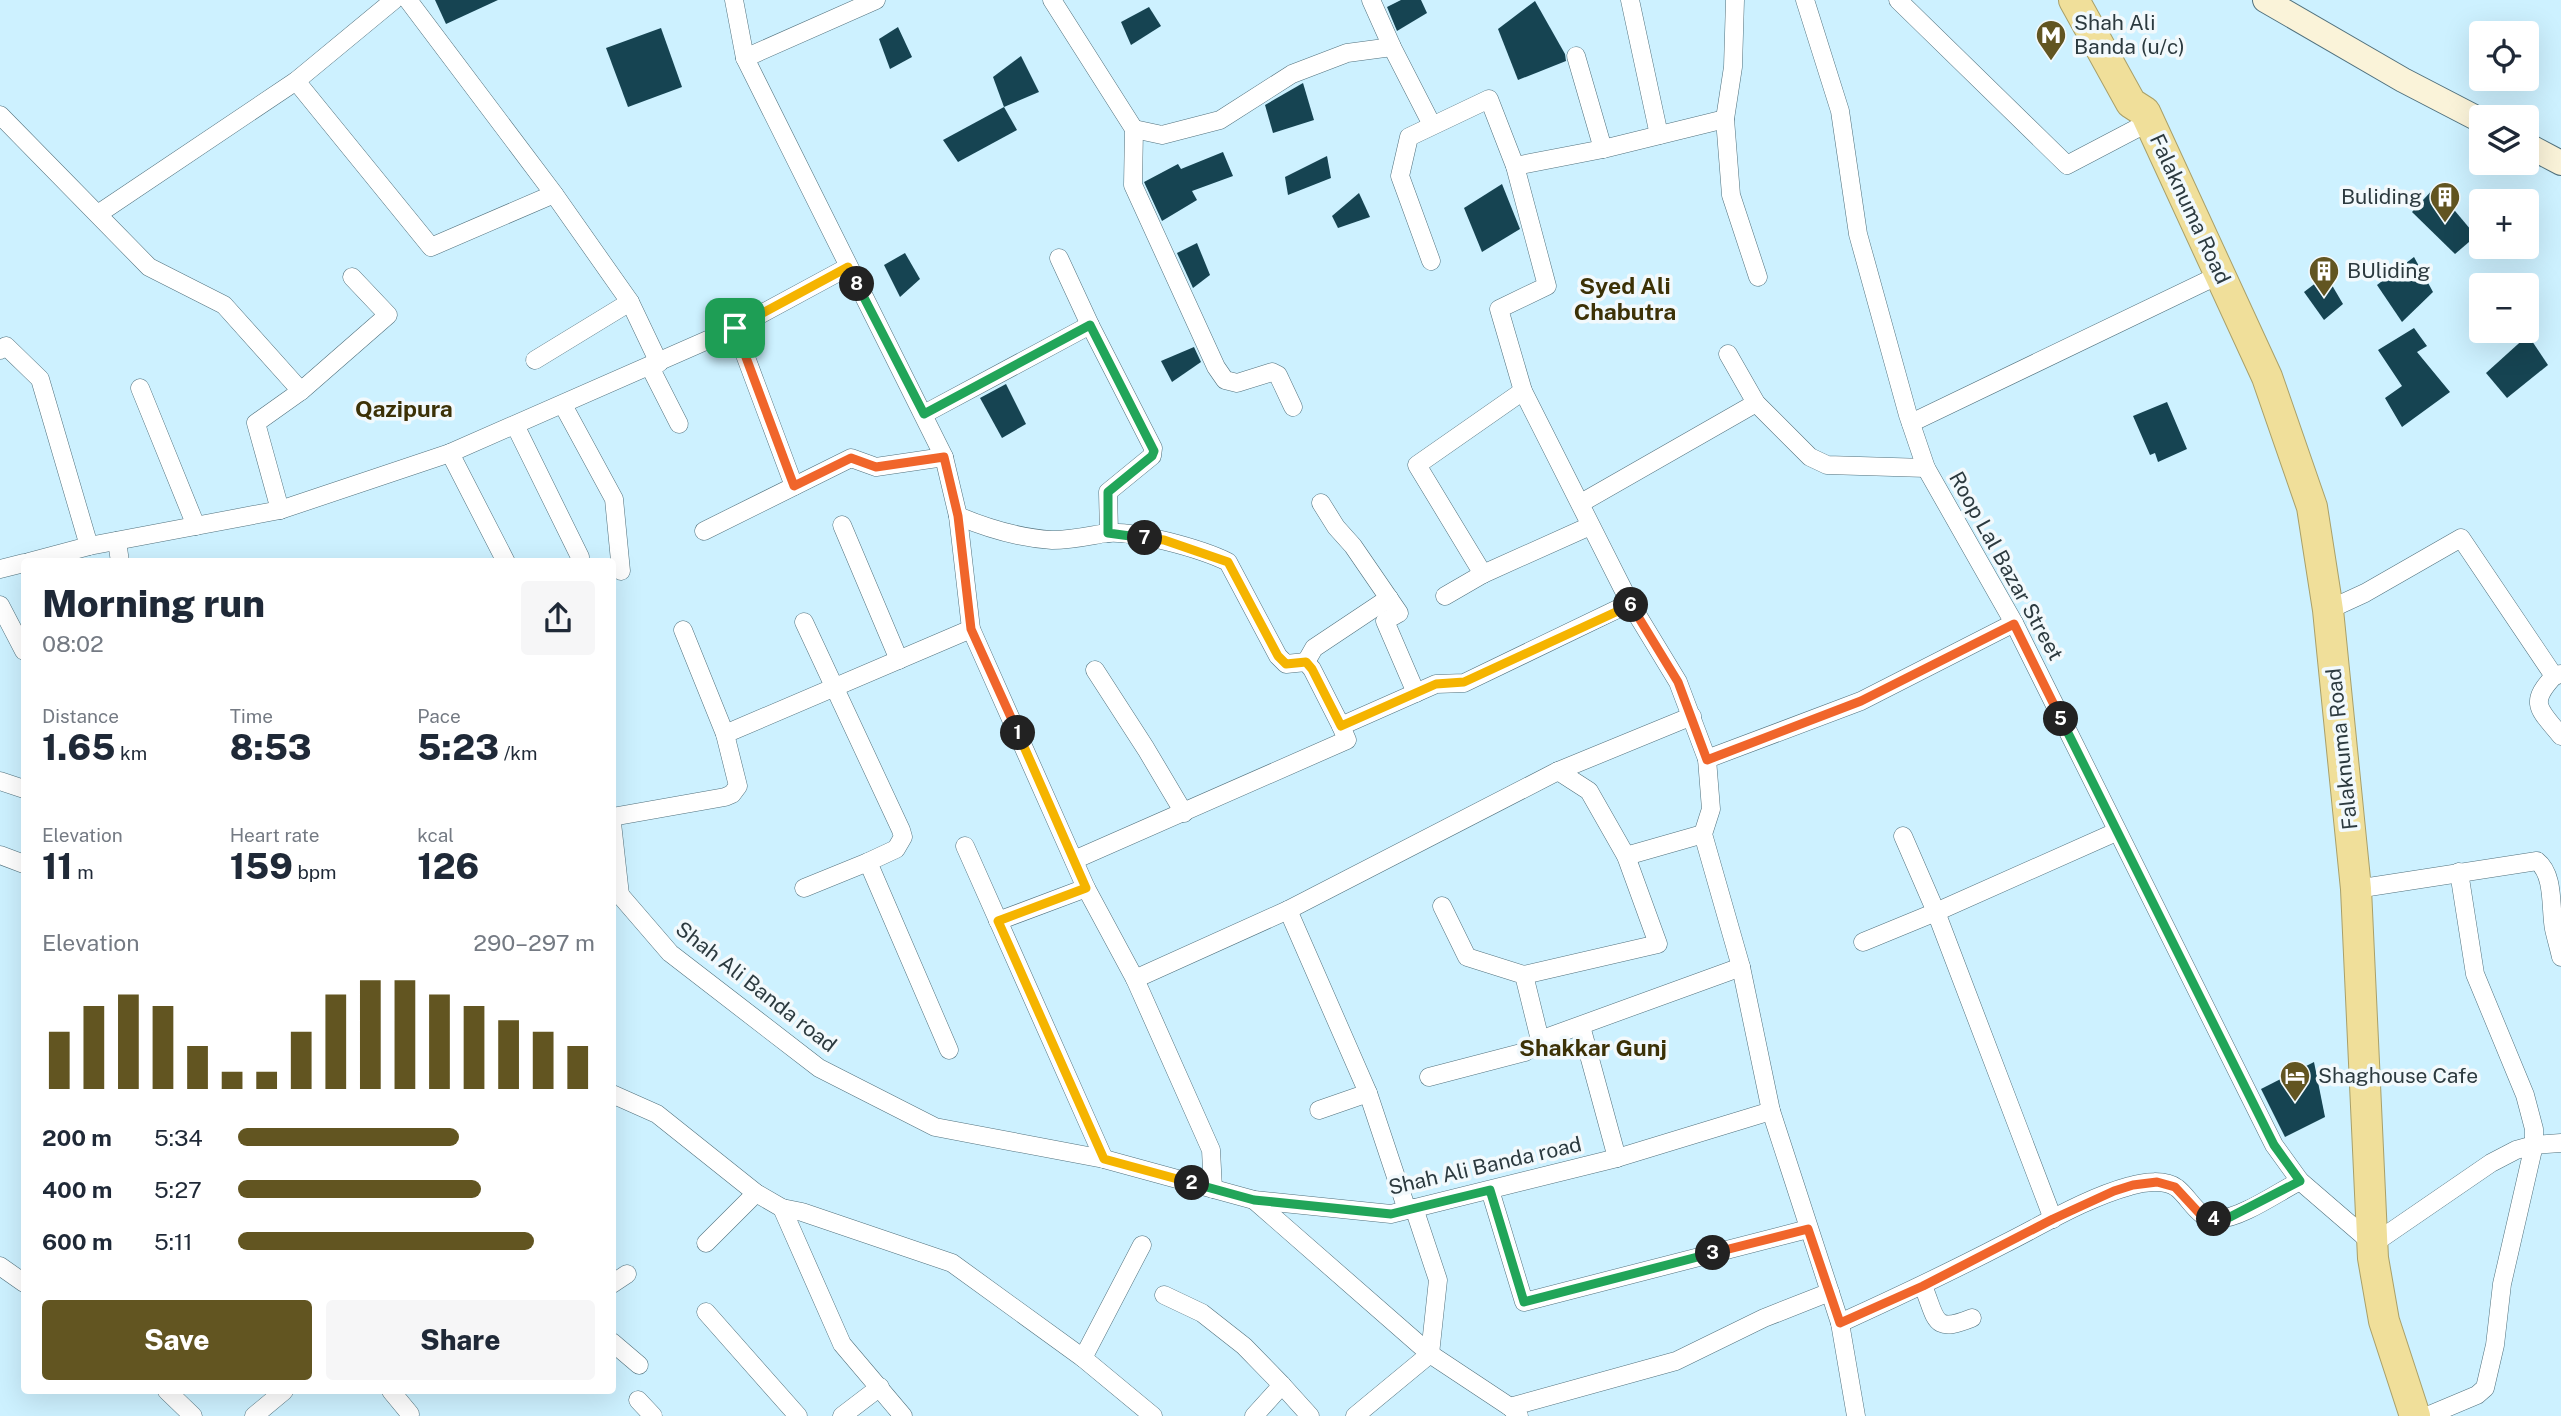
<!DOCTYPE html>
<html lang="en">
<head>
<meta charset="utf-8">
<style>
	:root { --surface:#fff; --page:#f6f6f7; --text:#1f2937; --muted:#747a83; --accent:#625521 }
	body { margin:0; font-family:"Public Sans",sans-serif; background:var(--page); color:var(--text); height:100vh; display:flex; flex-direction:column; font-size:26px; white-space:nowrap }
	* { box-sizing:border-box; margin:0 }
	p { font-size:23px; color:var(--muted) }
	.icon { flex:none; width:38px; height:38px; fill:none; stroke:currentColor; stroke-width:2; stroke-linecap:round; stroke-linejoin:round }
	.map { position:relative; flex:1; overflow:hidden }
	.side { position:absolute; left:21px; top:558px; width:595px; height:836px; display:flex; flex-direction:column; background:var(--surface); border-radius:7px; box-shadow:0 7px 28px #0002 }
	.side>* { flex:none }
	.fabs { position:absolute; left:2469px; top:21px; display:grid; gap:14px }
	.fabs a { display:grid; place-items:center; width:70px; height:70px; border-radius:7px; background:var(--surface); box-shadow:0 7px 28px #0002; font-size:35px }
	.pin { position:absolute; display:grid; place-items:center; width:60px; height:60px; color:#fff; margin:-30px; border-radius:14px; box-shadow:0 4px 10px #0006 }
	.km { position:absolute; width:35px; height:35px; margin:-18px; border-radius:50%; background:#222; color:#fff; font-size:19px; line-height:35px; text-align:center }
	.round { display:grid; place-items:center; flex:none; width:74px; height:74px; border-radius:7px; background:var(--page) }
	.overview { display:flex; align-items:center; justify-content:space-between; height:119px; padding:0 21px }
	h1 { font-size:38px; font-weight:800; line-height:52px }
	.figures { display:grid; grid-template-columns:repeat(3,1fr); gap:10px; height:119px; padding:7px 21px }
	.figures div { display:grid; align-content:center }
	.figures b { font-size:35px; font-weight:800 }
	.figures small { font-size:19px; font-weight:400 }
	.figures p { font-size:19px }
	.chart { height:196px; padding:14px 21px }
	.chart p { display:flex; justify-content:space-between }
	.chart svg { width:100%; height:126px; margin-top:7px; stroke:var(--accent); stroke-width:6 }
	.primary-button { display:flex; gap:14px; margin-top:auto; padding:14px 21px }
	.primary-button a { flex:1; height:80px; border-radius:7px; background:var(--accent); color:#fff; font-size:28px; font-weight:800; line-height:80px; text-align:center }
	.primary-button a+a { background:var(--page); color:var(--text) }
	ul { padding:0 21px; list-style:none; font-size:23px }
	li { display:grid; grid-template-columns:112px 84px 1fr; align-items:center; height:52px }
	li i { height:18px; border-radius:9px; background:var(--accent) }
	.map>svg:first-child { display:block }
	.building { fill:#164452 }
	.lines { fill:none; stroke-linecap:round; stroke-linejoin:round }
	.minor-casing { stroke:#51717d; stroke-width:19 }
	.secondary-casing { stroke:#51717d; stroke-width:26 }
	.trunk-casing { stroke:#a9a069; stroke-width:32 }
	.minor { stroke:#fff; stroke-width:18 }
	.secondary { stroke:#faf3d9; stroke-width:24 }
	.trunk { stroke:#f0df9a; stroke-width:30 }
	.split-1-casing { stroke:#fff; stroke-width:14 }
	.split-2-casing { stroke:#fff; stroke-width:14 }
	.split-3-casing { stroke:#fff; stroke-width:14 }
	.split-4-casing { stroke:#fff; stroke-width:14 }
	.split-5-casing { stroke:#fff; stroke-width:14 }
	.split-6-casing { stroke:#fff; stroke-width:14 }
	.split-7-casing { stroke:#fff; stroke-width:14 }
	.split-8-casing { stroke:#fff; stroke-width:14 }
	.split-9-casing { stroke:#fff; stroke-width:14 }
	.split-1 { stroke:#f0652b; stroke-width:9 }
	.split-2 { stroke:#f5b400; stroke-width:9 }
	.split-3 { stroke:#22a559; stroke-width:9 }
	.split-4 { stroke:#f0652b; stroke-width:9 }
	.split-5 { stroke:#22a559; stroke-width:9 }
	.split-6 { stroke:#f0652b; stroke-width:9 }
	.split-7 { stroke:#f5b400; stroke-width:9 }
	.split-8 { stroke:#22a559; stroke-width:9 }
	.split-9 { stroke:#f5b400; stroke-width:9 }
	.labels { text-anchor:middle; stroke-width:7; stroke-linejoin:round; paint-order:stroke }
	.poi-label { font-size:21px; fill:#2c3a3f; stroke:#f2f9fc; text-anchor:start }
	.street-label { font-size:21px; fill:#2c3a3f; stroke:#f2f9fc }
	.neighbourhood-label { font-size:23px; font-weight:bold; fill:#3c3106; stroke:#f2f9fc }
</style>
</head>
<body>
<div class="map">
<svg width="2561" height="1416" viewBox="0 0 2561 1416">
	<rect width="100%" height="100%" fill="#cdf1ff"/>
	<!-- building -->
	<g class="building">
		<path d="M 435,0 L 498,0 L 446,24 Z"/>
		<path d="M 1401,0 L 1421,0 L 1427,13 L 1397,31 L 1387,7 Z"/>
		<path d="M 1535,1 L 1565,54 L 1566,61 L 1518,80 L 1498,29 Z"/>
		<path d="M 1149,7 L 1161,26 L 1131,45 L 1121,22 Z"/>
		<path d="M 898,27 L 912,57 L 890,69 L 879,39 Z"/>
		<path d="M 661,28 L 682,87 L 628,107 L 606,48 Z"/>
		<path d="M 1021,56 L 1039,92 L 1004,107 L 993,77 Z"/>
		<path d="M 1303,83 L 1314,120 L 1273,133 L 1265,105 Z"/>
		<path d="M 1004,107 L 1017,130 L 958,162 L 943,140 Z"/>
		<path d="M 1223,152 L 1233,176 L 1192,191 L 1197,200 L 1162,221 L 1144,182 L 1178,164 L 1181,169 Z"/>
		<path d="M 1327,156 L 1331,178 L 1288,195 L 1285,177 Z"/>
		<path d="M 1502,184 L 1520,229 L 1482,252 L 1464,208 Z"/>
		<path d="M 2435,187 L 2476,236 L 2455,254 L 2412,212 Z"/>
		<path d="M 1359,193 L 1370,217 L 1338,228 L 1332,216 Z"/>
		<path d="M 1197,243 L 1210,275 L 1193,288 L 1177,253 Z"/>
		<path d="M 905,253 L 920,279 L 900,297 L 884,265 Z"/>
		<path d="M 2414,257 L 2433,292 L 2402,322 L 2377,285 Z"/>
		<path d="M 2326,275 L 2343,304 L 2324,320 L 2304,292 Z"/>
		<path d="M 2414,328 L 2427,346 L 2417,352 L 2450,392 L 2402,427 L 2385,398 L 2402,386 L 2378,350 Z"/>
		<path d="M 2528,335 L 2548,365 L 2507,398 L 2486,373 Z"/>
		<path d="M 1194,347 L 1201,362 L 1172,382 L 1161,361 Z"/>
		<path d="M 1006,384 L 1026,424 L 1002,438 L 980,398 Z"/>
		<path d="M 2167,402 L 2187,449 L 2158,462 L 2155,453 L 2150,455 L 2133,416 Z"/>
		<path d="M 2314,1062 L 2325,1117 L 2285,1137 L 2261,1089 Z"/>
	</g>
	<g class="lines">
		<!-- minor casing -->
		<g class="minor-casing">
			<g id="minor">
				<path d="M 408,0 L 554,194 L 630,302 L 659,363"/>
				<path d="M 734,0 L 745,58 L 944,457 L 958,516 L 971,629 L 1086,888 L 1135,979 L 1211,1150 L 1213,1189"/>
				<path d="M 1052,0 L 1134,129 L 1133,185 L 1216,367 L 1225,380 L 1237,383 L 1272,372 L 1278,375 L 1293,407"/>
				<path d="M 1371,0 L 1392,47 L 1432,125"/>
				<path d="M 1630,0 L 1659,135"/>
				<path d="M 1735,0 L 1733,67 L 1725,119 L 1731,195 L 1758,277"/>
				<path d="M 1805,0 L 1840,111 L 1858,234 L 1908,415 L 1926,468 L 2014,623 L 2274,1145 L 2300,1181 L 2373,1244 L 2491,1163 L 2516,1150 L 2534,1145 L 2561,1143"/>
				<path d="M 1898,0 L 2067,165 L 2149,122"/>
				<path d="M 1576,56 L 1603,149"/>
				<path d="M 745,58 L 876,0"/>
				<path d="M 296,81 L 431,247 L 554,194"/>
				<path d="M 0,115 L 149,267 L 224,305 L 301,391"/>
				<path d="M 1134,129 L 1162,135 L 1220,120 L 1292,74 L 1347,53 L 1392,47"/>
				<path d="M 1515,166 L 1603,149 L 1725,119"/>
				<path d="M 98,214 L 296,81 L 394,0"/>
				<path d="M 1059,258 L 1090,325 L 1153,448 L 1152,456 L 1108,492 L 1109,533"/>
				<path d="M 1431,261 L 1400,176 L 1409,137 L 1489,99 L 1515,166 L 1547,286 L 1499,309 L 1523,391 L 1630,603 L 1678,682 L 1707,759 L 1711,809 L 1703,834 L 1741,967 L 1771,1111 L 1840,1323 L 1856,1416"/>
				<path d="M 735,328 L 794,486"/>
				<path d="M 0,350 L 6,346 L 40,379 L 89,546"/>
				<path d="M 1728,354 L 1756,403 L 1810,457 L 1827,465 L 1926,468"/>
				<path d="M 535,360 L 630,302"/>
				<path d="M 650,367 L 679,424"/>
				<path d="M 140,388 L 196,526"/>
				<path d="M 563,405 L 614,499 L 621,571"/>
				<path d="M 924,414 L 1090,325"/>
				<path d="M 1911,423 L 2221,274"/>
				<path d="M 515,425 L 580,557"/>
				<path d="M 450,453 L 506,562"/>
				<path d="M 1321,503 L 1336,527 L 1353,546 L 1399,613 L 1385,621 L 1416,693"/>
				<path d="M 1581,503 L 1756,403"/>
				<path d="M 280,510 L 256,423 L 301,391 L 388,315 L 352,277"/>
				<path d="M 958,516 C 989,529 1018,538 1052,540 C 1072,540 1088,536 1106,533 C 1134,530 1202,549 1228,562 L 1278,656 L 1286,664 L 1306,662 L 1312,669 L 1341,726"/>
				<path d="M 842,525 L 899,660"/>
				<path d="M 704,531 L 851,458 L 876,467 L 944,457"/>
				<path d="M 117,541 L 120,562"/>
				<path d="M 29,562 L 89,546 L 280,510 L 450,453 L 735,328 L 848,267"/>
				<path d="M 0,569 L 24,563"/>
				<path d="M 1483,574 L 1417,465 L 1523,391"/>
				<path d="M 1445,596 L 1483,574 L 1590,526"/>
				<path d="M 0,605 L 24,651"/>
				<path d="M 2328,610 L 2365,593 L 2461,538 L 2554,676 L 2561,674"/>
				<path d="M 804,622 L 901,830 L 903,837 L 896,849 L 868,862 L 949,1050"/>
				<path d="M 1306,662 L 1314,648 L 1389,598"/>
				<path d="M 1095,670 L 1146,749 L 1184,813"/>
				<path d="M 2554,676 C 2528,704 2539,709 2561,736"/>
				<path d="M 725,734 L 971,629"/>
				<path d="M 1707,759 L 1861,701 L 2014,623"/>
				<path d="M 0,781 L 24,789"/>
				<path d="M 612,817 L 725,797 L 732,794 L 738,786 L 725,734 L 683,630"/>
				<path d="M 612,823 L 620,895"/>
				<path d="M 1903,836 L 1936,912 L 2053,1219"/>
				<path d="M 965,846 L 1104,1159"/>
				<path d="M 0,855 L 24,864"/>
				<path d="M 1626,856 L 1703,834"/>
				<path d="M 1074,860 L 1347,740 L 1341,726 L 1436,684 L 1464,683 L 1630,603"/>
				<path d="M 804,888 L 868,862"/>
				<path d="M 2356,889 L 2537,861 C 2555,875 2550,909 2554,929 C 2556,938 2559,948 2561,957"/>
				<path d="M 612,892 L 620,895 L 670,953 L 819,1068 L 935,1127 L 1104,1159 L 1254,1200 L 1391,1214 L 1617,1158 L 1771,1111"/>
				<path d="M 1442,906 L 1467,957 L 1524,975 L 1540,1040"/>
				<path d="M 1288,910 L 1368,1093 L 1407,1210"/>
				<path d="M 998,921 L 1086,888"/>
				<path d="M 1863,942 L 1936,912 L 2116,832"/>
				<path d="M 1524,975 L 1658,944 L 1626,856 L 1589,791 L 1558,771"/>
				<path d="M 1135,979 L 1288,910 L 1558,771 L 1692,716"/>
				<path d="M 1581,1026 L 1617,1158"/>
				<path d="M 1429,1077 L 1525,1052 L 1540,1040 L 1741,967"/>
				<path d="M 612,1094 L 657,1114 L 756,1193 L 782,1208 L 842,1344 L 903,1416"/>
				<path d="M 1319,1110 L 1368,1093"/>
				<path d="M 1490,1190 L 1524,1302 L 1808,1229"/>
				<path d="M 1254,1200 L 1430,1354 L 1510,1407 L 1519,1416"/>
				<path d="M 782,1208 L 802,1212 L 952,1263 L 1083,1358 L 1153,1416"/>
				<path d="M 706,1243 L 756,1193"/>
				<path d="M 0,1266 L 24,1283"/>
				<path d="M 612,1284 L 627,1274"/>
				<path d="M 1923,1286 C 1937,1319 1932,1334 1972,1318"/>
				<path d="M 1164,1295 L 1202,1313 L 1244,1346 L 1282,1385"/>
				<path d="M 706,1312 L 798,1416"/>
				<path d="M 1840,1323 C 1895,1298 1950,1272 2004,1244 C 2044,1224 2086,1198 2130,1186 C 2143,1182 2165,1179 2177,1188 C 2191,1199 2198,1220 2218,1219 C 2242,1218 2278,1192 2300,1181"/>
				<path d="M 612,1342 L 639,1365"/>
				<path d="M 1083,1358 L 1142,1245"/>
				<path d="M 167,1391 L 193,1416"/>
				<path d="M 391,1391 L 410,1414"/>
				<path d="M 638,1400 L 653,1416"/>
				<path d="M 1510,1407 L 1676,1361 L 1764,1318 L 1830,1292"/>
				<path d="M 254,1416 L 284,1391"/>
				<path d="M 842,1416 L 880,1387"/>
				<path d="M 1254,1416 L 1282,1385 L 1310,1416"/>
				<path d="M 1355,1416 L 1430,1354 L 1438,1280 L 1414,1208"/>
				<path d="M 2427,1416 L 2477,1395 L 2485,1388 L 2495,1345 L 2502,1284 L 2534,1145 L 2534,1129 L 2525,1095 L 2475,974 L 2459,872"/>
			</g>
		</g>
		<!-- secondary casing -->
		<g class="secondary-casing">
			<g id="secondary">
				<path d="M 2265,0 L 2403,80 L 2482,121"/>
				<path d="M 2527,145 L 2561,163"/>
			</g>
		</g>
		<!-- trunk casing -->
		<g class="trunk-casing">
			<path id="trunk" d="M 2074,0 L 2131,103 L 2145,112 L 2267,377 L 2312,507 L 2328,610 L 2356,889 L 2373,1258 L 2384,1321 L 2415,1416"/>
		</g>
		<!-- minor -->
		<use href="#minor" class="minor"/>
		<!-- secondary -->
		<use href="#secondary" class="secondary"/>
		<!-- trunk -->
		<use href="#trunk" class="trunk"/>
	</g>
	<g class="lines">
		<!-- split-1 casing -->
		<g class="split-1-casing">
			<path id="split-1" d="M 735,328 L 794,486 L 851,458 L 876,467 L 944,457 L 958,516 L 971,629 L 1018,733"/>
		</g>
		<!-- split-2 casing -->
		<g class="split-2-casing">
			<path id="split-2" d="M 1018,733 L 1086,888 L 998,921 L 1104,1159 L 1192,1183"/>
		</g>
		<!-- split-3 casing -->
		<g class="split-3-casing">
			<path id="split-3" d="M 1192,1183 L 1254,1200 L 1391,1214 L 1490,1190 L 1524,1302 L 1713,1253"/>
		</g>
		<!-- split-4 casing -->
		<g class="split-4-casing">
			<path id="split-4" d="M 1713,1253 L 1808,1229 L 1840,1323 L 1923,1286 L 2053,1219 L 2114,1191 L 2133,1185 L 2157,1182 L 2175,1187 L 2200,1214 L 2214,1219"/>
		</g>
		<!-- split-5 casing -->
		<g class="split-5-casing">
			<path id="split-5" d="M 2061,719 L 2274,1145 L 2300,1181 L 2230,1217 L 2214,1219"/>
		</g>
		<!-- split-6 casing -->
		<g class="split-6-casing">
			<path id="split-6" d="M 1631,605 L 1678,682 L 1707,760 L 1861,701 L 2014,624 L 2061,719"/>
		</g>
		<!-- split-7 casing -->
		<g class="split-7-casing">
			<path id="split-7" d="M 1145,538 L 1164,540 L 1228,562 L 1278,656 L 1286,664 L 1306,662 L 1312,669 L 1341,726 L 1436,684 L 1464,682 L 1631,605"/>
		</g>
		<!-- split-8 casing -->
		<g class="split-8-casing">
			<path id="split-8" d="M 857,284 L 924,414 L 1090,325 L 1154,451 L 1152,456 L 1108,492 L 1108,533 L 1145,538"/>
		</g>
		<!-- split-9 casing -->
		<g class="split-9-casing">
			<path id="split-9" d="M 735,328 L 848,267 L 857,284"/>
		</g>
		<!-- split-1 -->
		<use href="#split-1" class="split-1"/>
		<!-- split-2 -->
		<use href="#split-2" class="split-2"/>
		<!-- split-3 -->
		<use href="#split-3" class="split-3"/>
		<!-- split-4 -->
		<use href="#split-4" class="split-4"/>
		<!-- split-5 -->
		<use href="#split-5" class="split-5"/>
		<!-- split-6 -->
		<use href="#split-6" class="split-6"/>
		<!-- split-7 -->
		<use href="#split-7" class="split-7"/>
		<!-- split-8 -->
		<use href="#split-8" class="split-8"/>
		<!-- split-9 -->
		<use href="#split-9" class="split-9"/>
	</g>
	<!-- icons -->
	<defs>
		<g id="metro-pin" transform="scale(1.575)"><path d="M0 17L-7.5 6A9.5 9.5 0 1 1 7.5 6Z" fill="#625521" stroke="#f2f9fc"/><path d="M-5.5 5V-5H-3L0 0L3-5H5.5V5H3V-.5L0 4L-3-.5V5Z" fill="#fff"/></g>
		<g id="building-pin" transform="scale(1.575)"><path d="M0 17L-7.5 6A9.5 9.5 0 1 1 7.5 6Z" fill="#625521" stroke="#f2f9fc"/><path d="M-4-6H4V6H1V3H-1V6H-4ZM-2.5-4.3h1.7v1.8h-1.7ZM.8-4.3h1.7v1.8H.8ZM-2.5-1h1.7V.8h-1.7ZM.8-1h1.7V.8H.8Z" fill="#fff"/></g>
		<g id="hotel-pin" transform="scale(1.575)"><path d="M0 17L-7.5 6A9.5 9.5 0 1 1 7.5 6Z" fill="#625521" stroke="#f2f9fc"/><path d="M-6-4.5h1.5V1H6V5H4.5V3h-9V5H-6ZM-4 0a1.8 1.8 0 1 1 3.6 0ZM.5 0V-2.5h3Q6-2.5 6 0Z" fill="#fff"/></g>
	</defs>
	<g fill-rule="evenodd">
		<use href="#metro-pin" x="2051" y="35"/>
		<use href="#building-pin" x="2445" y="197"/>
		<use href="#building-pin" x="2324" y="271"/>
		<use href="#hotel-pin" x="2295" y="1076"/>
	</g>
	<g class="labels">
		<!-- poi labels -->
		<g class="poi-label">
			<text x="2074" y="30">Shah Ali<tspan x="2074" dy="24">Banda (u/c)</tspan></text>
			<text x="2422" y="204" text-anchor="end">Buliding</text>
			<text x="2347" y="278">BUliding</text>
			<text x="2318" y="1083">Shaghouse Cafe</text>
		</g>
		<!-- street labels -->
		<g class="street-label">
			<text transform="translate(2190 209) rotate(65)" y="7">Falaknuma Road</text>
			<text transform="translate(2006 566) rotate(61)" y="7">Roop Lal Bazar Street</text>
			<text transform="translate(2342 749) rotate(-96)" y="7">Falaknuma Road</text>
			<text transform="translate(756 987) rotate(38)" y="7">Shah Ali Banda road</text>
			<text transform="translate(1485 1166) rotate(-13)" y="7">Shah Ali Banda road</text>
		</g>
		<!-- neighbourhood labels -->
		<g class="neighbourhood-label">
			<text x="1625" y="294">Syed Ali<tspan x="1625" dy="26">Chabutra</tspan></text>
			<text x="404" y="417">Qazipura</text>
			<text x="1593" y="1056">Shakkar Gunj</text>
		</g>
	</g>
</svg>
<div class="fabs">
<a><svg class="icon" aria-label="locate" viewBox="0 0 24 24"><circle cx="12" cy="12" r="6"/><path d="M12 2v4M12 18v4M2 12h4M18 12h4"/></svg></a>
<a><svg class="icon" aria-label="layers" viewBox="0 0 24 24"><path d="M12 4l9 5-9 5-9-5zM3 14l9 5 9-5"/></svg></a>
<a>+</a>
<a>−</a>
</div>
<div class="pin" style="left:735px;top:328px;background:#1e9e55"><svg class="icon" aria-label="arrive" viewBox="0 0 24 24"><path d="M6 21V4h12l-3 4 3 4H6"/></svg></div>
<b class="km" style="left:1018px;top:733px">1</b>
<b class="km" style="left:1192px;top:1183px">2</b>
<b class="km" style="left:1713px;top:1253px">3</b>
<b class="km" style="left:2214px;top:1219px">4</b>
<b class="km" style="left:2061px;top:719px">5</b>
<b class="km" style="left:1631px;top:605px">6</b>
<b class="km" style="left:1145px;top:538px">7</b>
<b class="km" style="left:857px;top:284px">8</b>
<section class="side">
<div class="overview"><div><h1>Morning run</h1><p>08:02</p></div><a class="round"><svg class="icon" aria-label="share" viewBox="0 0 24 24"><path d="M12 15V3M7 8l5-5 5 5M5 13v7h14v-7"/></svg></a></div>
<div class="figures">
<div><p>Distance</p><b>1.65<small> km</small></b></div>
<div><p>Time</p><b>8:53</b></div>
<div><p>Pace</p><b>5:23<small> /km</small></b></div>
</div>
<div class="figures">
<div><p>Elevation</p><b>11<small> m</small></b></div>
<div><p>Heart rate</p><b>159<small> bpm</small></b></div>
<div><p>kcal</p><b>126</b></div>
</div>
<div class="chart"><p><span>Elevation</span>290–297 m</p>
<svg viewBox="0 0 160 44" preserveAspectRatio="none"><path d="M5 44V24M15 44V15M25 44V11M35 44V15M45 44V29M55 44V38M65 44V38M75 44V24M85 44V11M95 44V6M105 44V6M115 44V11M125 44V15M135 44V20M145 44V24M155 44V29"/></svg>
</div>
<ul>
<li><b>200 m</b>5:34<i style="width:62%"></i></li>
<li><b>400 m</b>5:27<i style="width:68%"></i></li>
<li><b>600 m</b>5:11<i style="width:83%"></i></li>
</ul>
<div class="primary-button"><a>Save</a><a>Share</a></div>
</section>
</div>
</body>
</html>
